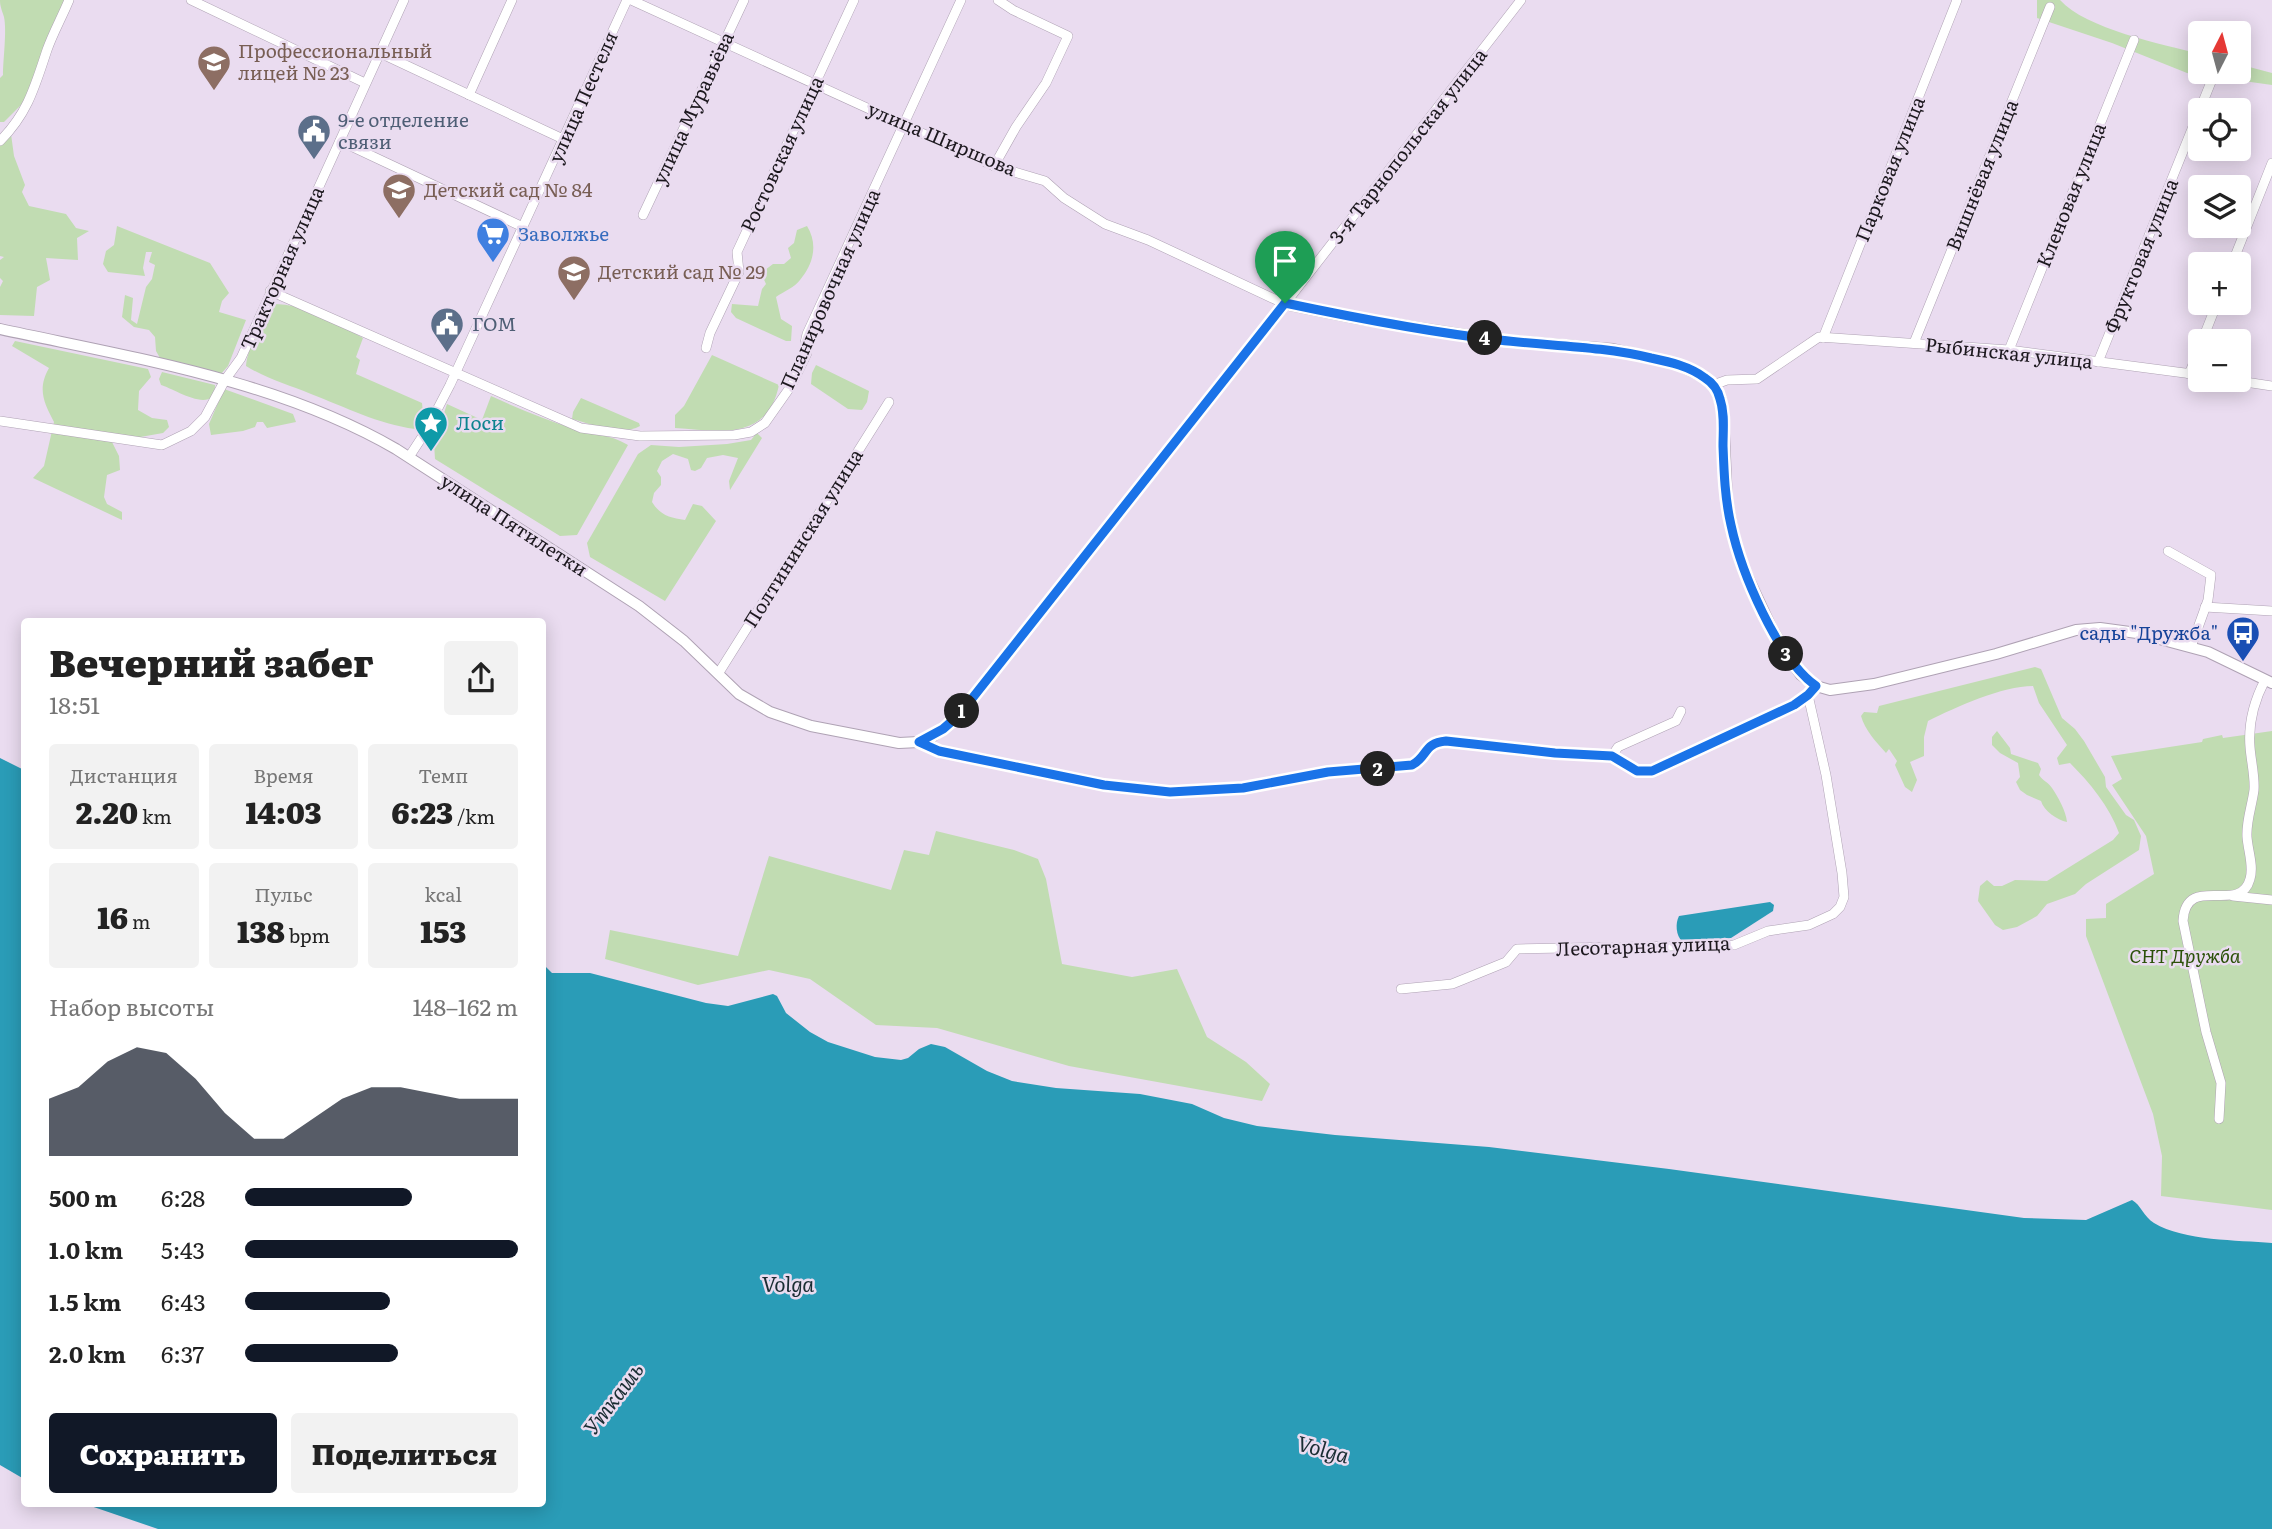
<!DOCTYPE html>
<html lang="ru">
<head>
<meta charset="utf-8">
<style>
	:root { --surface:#fff; --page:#f2f2f2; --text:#222; --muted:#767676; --accent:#111827 }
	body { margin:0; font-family:Literata,serif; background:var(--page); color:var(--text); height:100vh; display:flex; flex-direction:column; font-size:26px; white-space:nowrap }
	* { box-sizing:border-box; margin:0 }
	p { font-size:23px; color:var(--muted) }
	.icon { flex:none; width:38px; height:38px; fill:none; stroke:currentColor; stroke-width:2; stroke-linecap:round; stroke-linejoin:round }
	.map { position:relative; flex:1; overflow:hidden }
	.drawer { position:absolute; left:21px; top:618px; width:525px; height:889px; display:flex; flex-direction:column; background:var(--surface); border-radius:7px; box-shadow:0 4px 18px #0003 }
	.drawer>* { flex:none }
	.needle { width:46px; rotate:6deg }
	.buttons { position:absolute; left:2188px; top:21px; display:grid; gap:14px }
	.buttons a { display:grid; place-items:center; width:63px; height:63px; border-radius:7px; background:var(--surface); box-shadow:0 4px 18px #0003; font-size:35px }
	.pin { position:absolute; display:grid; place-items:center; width:60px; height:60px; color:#fff; margin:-72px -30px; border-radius:50% 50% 50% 0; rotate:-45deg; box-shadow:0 0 7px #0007 }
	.pin .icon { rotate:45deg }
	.km { position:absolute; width:35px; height:35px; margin:-18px; border-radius:50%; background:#222; color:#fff; font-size:19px; line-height:35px; text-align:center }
	.round { display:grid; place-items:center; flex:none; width:74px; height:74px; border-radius:7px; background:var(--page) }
	.headline { display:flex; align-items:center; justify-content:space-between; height:119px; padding:0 28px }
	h1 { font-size:38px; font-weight:800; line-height:52px }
	.stats { display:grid; grid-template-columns:repeat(3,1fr); gap:10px; height:119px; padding:7px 28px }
	.stats div { display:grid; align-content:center; border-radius:7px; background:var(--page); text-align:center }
	.stats b { font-size:30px; font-weight:800 }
	.stats small { font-size:19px; font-weight:400 }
	.stats p { font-size:19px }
	.chart { height:196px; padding:14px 28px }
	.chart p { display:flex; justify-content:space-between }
	.chart svg { width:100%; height:126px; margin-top:7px; fill:var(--accent); opacity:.7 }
	.cta { display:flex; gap:14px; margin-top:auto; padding:14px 28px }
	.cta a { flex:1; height:80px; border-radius:7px; background:var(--accent); color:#fff; font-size:28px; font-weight:800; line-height:80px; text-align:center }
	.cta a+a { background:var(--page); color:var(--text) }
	ul { padding:0 28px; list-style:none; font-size:23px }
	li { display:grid; grid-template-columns:112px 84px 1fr; align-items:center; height:52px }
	li i { height:18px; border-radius:9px; background:var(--accent) }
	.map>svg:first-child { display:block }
	.green { fill:#c1dcb2 }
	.water { fill:#2a9cb7 }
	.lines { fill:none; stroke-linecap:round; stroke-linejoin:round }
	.minor-casing { stroke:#afa2b4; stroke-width:10 }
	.major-casing { stroke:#afa2b4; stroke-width:12 }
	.minor { stroke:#fff; stroke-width:9 }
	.major { stroke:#fff; stroke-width:10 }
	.route-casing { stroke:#fff; stroke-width:14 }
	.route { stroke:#1a73e8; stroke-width:9 }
	.labels { text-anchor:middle; stroke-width:5; stroke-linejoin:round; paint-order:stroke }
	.education-label { font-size:19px; fill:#785e54; stroke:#eadcf0; text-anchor:start }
	.street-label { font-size:19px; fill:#1c181e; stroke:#eadcf0 }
	.service-label { font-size:19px; fill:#4e5e75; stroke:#eadcf0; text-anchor:start }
	.shop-label { font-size:19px; fill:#366cbe; stroke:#eadcf0; text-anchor:start }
	.culture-label { font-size:19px; fill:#0d838f; stroke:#eadcf0; text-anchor:start }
	.transit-label { font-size:19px; fill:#164399; stroke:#eadcf0; text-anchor:end }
	.park-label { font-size:19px; font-style:italic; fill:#2b5108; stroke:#eadcf0 }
	.water-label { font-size:21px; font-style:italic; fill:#1a2d33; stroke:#eadcf0 }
</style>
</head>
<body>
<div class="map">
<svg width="2272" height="1529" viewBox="0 0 2272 1529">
	<rect width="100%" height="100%" fill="#eadcf0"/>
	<!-- green -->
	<g class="green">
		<path d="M 0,0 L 65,0 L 26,100 L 4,122 L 0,122 L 0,78 L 3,75 C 3,60 7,31 4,17 C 2,10 0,7 0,0 Z"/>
		<path d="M 2037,0 L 2060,0 C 2086,29 2162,44 2200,54 L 2200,72 L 2238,72 L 2238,64 L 2272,73 L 2272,85 L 2187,73 L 2112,43 L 2037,18 Z"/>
		<path d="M 11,134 L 14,156 L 25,185 L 22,192 L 29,206 L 66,214 L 76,228 L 89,231 L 77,238 L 78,260 L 46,258 L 50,280 L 37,287 L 34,316 L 0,315 L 0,287 L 3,281 L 0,278 L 0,260 L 4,257 L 0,256 L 0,146 Z"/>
		<path d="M 117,226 L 210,263 L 229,293 L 222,301 L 219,312 L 246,320 L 228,366 L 221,374 L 160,358 L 156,351 L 155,337 L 149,330 L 134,327 L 122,317 L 125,295 L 133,298 L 131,320 L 137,324 L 146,287 L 152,279 L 155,265 L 149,262 L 152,252 L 146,252 L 143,268 L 145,276 L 108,272 L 103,264 L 106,251 L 114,245 Z"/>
		<path d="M 807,226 C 818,244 814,263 800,280 C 795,287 783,292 776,297 L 781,319 L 792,326 L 791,341 L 786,341 L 736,318 L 731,312 L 732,304 L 758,306 L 762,289 L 766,284 L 761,273 L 773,264 L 784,264 L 791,258 L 788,248 L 794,243 L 797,230 Z"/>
		<path d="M 273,304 C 305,304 337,322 363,338 L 356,357 L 360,360 L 356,374 L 422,403 L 423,413 L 415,429 C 378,424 345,407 311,394 C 289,385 267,379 246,366 C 247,349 263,317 273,304 Z"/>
		<path d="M 15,341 L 148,369 L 151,377 L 139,391 L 138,410 L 152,418 L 167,420 L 169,427 L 163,433 L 112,442 L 119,456 L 120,470 L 107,475 L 104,497 L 107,504 L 122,512 L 122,520 L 33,478 L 44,466 L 54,422 C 44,403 37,389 49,368 L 12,346 Z"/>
		<path d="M 712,355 L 779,385 C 767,442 719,431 675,428 L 675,415 L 684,406 Z"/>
		<path d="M 816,365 L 869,391 L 867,402 L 862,410 L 848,409 L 811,384 L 812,373 Z"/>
		<path d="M 162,372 L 215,385 C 216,417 173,388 161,385 L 159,379 Z"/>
		<path d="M 224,389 L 293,414 L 296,422 L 267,428 L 263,422 L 257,422 L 255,427 L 243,431 L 211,435 L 209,424 Z"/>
		<path d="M 491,396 C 519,409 546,420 575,429 C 595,436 608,433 628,445 L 577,535 L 560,536 L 435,459 L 434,443 L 447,404 L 482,420 Z"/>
		<path d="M 581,398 L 639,423 L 640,426 C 621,437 592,424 572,419 L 573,412 Z"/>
		<path d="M 757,433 L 762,438 L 730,490 L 729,481 L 738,458 L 723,455 L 707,458 L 701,468 L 695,471 L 691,470 L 688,459 L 673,454 L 662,461 L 657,471 L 661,477 L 661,485 L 654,493 L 652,502 C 660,515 670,518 685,520 L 693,504 L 702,506 L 716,521 L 665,601 L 590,557 L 587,543 L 638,454 L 651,445 L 679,447 L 727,444 L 751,440 Z"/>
		<path d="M 2035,667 L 2041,669 L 2062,718 L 2075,729 L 2084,741 L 2105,777 L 2106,787 L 2126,815 L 2134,820 L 2141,836 L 2139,850 L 2086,884 L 2075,894 L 2047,904 L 2037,916 L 2017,927 L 2003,930 L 1995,925 L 1978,901 L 1980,886 L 1987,880 L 1994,886 L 2002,886 L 2015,880 L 2047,881 L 2113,840 L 2119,833 C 2109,806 2090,783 2070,763 L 2059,765 L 2057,758 L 2067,745 L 2039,703 L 2033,686 C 2002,686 1956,707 1928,721 L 1924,737 L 1924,756 L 1910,762 L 1917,780 L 1912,792 L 1905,787 L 1895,765 L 1897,761 L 1889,749 L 1886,753 C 1876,742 1865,730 1861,716 L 1864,712 L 1877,713 L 1879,706 Z"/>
		<path d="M 1997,731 L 2010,748 L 2011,754 L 2038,763 L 2041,769 L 2039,775 C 2043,781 2048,782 2052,788 C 2058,797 2066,811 2067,822 C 2057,820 2044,811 2041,801 L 2027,795 L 2020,790 L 2016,782 L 2020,777 L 2018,763 L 2000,753 L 1992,745 L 1992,737 Z"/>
		<path d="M 2272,731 L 2272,1210 L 2161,1196 L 2162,1156 L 2153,1114 L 2086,936 L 2086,919 L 2106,918 L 2106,904 L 2154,874 L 2146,836 L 2112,785 L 2122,779 L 2111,756 L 2202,742 L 2203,739 L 2222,735 L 2223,738 Z"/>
		<path d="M 936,831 L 1014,850 L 1038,859 L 1046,879 L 1062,964 L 1132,977 L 1177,969 L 1207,1037 L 1246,1062 L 1270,1084 L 1262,1101 L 1069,1066 L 937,1028 L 876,1025 L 810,979 L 769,970 L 698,985 L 605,959 L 610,930 L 738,956 L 769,856 L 891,890 L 904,850 L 929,855 Z"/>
	</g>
	<!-- water -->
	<g class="water">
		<path d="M 0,758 L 24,770 L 24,1479 L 0,1465 Z"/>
		<path d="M 1770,902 L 1774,905 L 1773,911 L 1731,938 L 1682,941 C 1676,936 1675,923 1679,916 Z"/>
		<path d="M 543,964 L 552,973 L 590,973 L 706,1003 L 728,1006 L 773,994 L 777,996 L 786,1013 L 810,1032 L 828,1042 L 875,1057 L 901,1060 L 908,1058 L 919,1049 L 931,1044 L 945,1047 L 987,1071 L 1012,1081 L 1056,1088 L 1140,1094 L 1192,1104 L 1224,1118 L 1257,1126 L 1335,1135 L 1489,1147 L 1669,1169 L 2024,1218 L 2086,1220 L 2132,1200 C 2141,1205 2144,1217 2154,1223 C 2184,1241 2237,1240 2272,1243 L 2272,1529 L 158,1529 L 82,1503 L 542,1503 Z"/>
	</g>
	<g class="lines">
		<!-- minor casing -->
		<g class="minor-casing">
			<g id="minor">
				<path d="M 191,0 L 365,83"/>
				<path d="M 631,0 L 994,166 L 1045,181 L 1064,198 L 1105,224 L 1148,240 L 1285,304 L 1521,0"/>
				<path d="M 380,53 L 563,139"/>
				<path d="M 469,95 L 512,0"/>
				<path d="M 0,141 C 28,113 35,86 47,50 C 53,33 62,17 69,0"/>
				<path d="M 340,141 L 523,227"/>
				<path d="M 994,166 L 1016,127 L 1046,83 L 1068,36 L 1013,10 L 998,0"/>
				<path d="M 643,215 L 744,0"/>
				<path d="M 2232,264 L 2272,163"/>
				<path d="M 270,291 L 581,428 L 640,436 L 734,435 L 751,432 L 765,423 L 791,386 L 807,353 L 805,343 L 807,334 L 961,0"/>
				<path d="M 1823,338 L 1957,0"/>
				<path d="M 2202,341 L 2217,303"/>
				<path d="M 1914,343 L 2050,7"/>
				<path d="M 706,348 L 710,333 L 739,272 L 737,252 L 854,0"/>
				<path d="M 2009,350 L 2134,40"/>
				<path d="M 2098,362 L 2215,72"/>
				<path d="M 2189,374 L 2200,348"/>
				<path d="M 2232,380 L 2272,386"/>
				<path d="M 1713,385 L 1727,380 L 1757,379 L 1819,337 L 2009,350 L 2200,375"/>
				<path d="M 0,421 L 162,445 L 191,431 L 205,417 L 225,380 L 241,358 L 404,0"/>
				<path d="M 409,457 L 426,431 L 450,385 L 627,0"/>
				<path d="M 2168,551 L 2211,575 L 2208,600 L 2191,647"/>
				<path d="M 2205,607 L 2272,611"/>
				<path d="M 718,674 L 889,402"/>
				<path d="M 919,742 L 939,751 L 1104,785 L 1170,792 L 1243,788 L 1328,772 L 1412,765 C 1428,757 1423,743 1446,741 L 1555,753 L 1612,756 L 1637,771 L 1652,771 L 1794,705 L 1808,695 L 1816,686"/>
				<path d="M 1612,756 L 1618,747 L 1676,721 L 1681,711"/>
				<path d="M 2233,896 L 2272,900"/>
				<path d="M 1401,989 L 1452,984 L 1506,962 L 1517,949 L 1734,945 L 1768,931 L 1809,925 L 1833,914 L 1840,907 L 1844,897 L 1842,873 L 1826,775 L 1808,695"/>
				<path d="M 2219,1119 L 2221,1083 L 2206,1032 L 2183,921 C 2186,872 2240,916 2250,879 C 2254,866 2248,851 2247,837 C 2246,821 2252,806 2254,790 C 2255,776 2251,761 2250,747 C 2248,723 2254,701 2265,680"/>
			</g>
		</g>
		<!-- major casing -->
		<g class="major-casing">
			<path id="major" d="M 0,329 C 133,358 277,380 396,449 L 639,606 L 684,641 L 739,694 L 770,712 L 811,726 L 899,743 L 919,742 L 933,736 L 959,715 L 1285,304 L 1355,318 L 1498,340 L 1613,349 L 1677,364 L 1704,377 L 1716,388 L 1723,411 L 1727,502 L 1736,546 L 1744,569 L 1771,627 L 1789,658 L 1801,675 L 1816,686 L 1830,690 L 1874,684 L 1996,654 L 2076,630 L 2100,628 L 2137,633 L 2208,652 L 2272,683"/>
		</g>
		<!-- minor -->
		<use href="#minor" class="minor"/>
		<!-- major -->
		<use href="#major" class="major"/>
	</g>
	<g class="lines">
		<!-- route casing -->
		<g class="route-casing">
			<path id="route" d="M 1285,303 C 1356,318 1427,332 1499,340 C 1550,346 1601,346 1651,358 C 1670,362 1689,366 1705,378 C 1713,383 1718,390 1720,399 C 1725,414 1723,430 1723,446 C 1724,473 1725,499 1731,525 C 1741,572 1777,658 1816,686 L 1808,695 L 1794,705 L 1652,771 L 1637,771 L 1612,756 L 1555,753 L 1446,741 C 1423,743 1428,757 1412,765 L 1328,772 L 1243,788 L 1170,792 L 1104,785 L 939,751 L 919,742 L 943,729 L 959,715 Z"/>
		</g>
		<!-- route -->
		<use href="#route" class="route"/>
	</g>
	<!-- icons -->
	<defs>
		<g id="university-pin" transform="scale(1.75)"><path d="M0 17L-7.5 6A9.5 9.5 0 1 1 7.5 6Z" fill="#8d6e63" stroke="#eadcf0"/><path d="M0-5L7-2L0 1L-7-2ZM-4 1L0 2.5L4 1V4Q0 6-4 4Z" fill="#fff"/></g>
		<g id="civic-pin" transform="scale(1.75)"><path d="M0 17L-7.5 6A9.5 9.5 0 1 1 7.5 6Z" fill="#5c6f8a" stroke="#eadcf0"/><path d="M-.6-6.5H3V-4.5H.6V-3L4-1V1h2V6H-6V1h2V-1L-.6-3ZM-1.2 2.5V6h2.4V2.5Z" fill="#fff"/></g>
		<g id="school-pin" transform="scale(1.75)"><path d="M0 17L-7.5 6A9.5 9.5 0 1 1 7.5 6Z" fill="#8d6e63" stroke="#eadcf0"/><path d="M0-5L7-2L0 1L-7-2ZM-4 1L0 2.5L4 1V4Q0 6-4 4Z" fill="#fff"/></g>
		<g id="supermarket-pin" transform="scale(1.75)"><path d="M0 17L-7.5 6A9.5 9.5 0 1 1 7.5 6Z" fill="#3f7fe0" stroke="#eadcf0"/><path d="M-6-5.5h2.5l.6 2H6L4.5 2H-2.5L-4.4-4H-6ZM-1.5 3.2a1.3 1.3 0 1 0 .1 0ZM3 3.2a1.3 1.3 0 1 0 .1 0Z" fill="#fff"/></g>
		<g id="sight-pin" transform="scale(1.75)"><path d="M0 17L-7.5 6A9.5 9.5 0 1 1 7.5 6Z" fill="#0f9aa8" stroke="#eadcf0"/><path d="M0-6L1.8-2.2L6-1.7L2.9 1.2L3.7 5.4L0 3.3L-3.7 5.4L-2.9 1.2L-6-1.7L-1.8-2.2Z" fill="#fff"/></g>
		<g id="bus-pin" transform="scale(1.75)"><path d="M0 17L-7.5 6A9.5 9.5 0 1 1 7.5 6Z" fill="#1a4fb4" stroke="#eadcf0"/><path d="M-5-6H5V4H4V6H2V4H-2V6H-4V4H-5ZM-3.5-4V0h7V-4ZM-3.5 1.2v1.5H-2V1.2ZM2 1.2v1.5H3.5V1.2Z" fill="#fff"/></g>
	</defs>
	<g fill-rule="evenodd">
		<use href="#university-pin" x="214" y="62"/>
		<use href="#civic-pin" x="314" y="131"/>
		<use href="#school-pin" x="399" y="190"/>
		<use href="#supermarket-pin" x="493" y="234"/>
		<use href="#school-pin" x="574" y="272"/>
		<use href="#civic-pin" x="447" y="324"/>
		<use href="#sight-pin" x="431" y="423"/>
		<use href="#bus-pin" x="2243" y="633"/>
	</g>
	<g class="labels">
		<!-- education labels -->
		<g class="education-label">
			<text x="238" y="58">Профессиональный<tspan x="238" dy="22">лицей № 23</tspan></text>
			<text x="424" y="197">Детский сад № 84</text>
			<text x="598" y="279">Детский сад № 29</text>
		</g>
		<!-- street labels -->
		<g class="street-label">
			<text transform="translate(583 97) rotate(-66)" y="7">улица Пестеля</text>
			<text transform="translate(693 108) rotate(-65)" y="7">улица Муравьёва</text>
			<text transform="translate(942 139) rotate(23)" y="7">улица Ширшова</text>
			<text transform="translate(1408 146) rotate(-52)" y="7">3-я Тарнопольская улица</text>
			<text transform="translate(782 154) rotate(-65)" y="7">Ростовская улица</text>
			<text transform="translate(1890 169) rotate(-68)" y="7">Парковая улица</text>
			<text transform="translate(1982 175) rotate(-68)" y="7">Вишнёвая улица</text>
			<text transform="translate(2071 195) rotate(-68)" y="7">Кленовая улица</text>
			<text transform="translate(2141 256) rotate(-68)" y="7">Фруктовая улица</text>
			<text transform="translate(282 268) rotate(-66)" y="7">Тракторная улица</text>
			<text transform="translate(830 289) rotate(-66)" y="7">Планировочная улица</text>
			<text transform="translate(2009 353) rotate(6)" y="7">Рыбинская улица</text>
			<text transform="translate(514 525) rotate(33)" y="7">улица Пятилетки</text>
			<text transform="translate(803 538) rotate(-58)" y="7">Полтининская улица</text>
			<text transform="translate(1643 946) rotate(-2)" y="7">Лесотарная улица</text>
		</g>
		<!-- service labels -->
		<g class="service-label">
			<text x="338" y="127">9-е отделение<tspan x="338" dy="22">связи</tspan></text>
			<text x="472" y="331">ГОМ</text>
		</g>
		<!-- shop labels -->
		<g class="shop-label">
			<text x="518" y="241">Заволжье</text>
		</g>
		<!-- culture labels -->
		<g class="culture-label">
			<text x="456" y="430">Лоси</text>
		</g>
		<!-- transit labels -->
		<g class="transit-label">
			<text x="2218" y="640">сады "Дружба"</text>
		</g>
		<!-- park labels -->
		<g class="park-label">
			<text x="2185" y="963">СНТ Дружба</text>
		</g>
		<!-- water labels -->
		<g class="water-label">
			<text x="788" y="1292">Volga</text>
			<text transform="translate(614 1399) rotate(-53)" y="7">Уткашь</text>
			<text transform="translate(1323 1450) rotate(15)" y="7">Volga</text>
		</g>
	</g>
</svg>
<div class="buttons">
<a><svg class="needle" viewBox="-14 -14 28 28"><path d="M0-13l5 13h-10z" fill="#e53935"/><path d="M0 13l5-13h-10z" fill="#767676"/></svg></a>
<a><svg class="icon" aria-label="locate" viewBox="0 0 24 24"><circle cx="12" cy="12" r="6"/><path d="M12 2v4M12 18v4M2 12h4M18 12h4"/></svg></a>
<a><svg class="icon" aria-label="layers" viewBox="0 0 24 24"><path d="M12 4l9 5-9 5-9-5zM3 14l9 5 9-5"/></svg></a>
<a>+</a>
<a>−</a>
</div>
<div class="pin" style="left:1285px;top:303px;background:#1e9e55"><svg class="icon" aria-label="arrive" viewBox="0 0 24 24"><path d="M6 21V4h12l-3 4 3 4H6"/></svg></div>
<b class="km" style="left:962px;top:711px">1</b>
<b class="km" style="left:1378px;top:769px">2</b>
<b class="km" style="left:1786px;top:654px">3</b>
<b class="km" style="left:1485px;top:338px">4</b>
<section class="drawer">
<div class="headline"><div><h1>Вечерний забег</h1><p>18:51</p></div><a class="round"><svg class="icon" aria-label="share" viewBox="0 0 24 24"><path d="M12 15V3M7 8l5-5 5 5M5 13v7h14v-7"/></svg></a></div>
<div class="stats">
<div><p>Дистанция</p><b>2.20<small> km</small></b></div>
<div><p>Время</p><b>14:03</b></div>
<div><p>Темп</p><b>6:23<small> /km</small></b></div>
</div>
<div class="stats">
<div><b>16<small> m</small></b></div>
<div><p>Пульс</p><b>138<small> bpm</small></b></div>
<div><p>kcal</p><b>153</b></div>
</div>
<div class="chart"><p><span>Набор высоты</span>148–162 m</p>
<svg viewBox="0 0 160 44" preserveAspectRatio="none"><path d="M0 44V24L10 20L20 11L30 6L40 8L50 17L60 29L70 38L80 38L90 31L100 24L110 20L120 20L130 22L140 24L150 24L160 24V44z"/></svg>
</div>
<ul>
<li><b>500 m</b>6:28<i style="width:61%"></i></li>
<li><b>1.0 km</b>5:43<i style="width:100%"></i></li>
<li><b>1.5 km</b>6:43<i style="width:53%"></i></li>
<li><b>2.0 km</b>6:37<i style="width:56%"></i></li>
</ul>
<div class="cta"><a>Сохранить</a><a>Поделиться</a></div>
</section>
</div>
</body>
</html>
